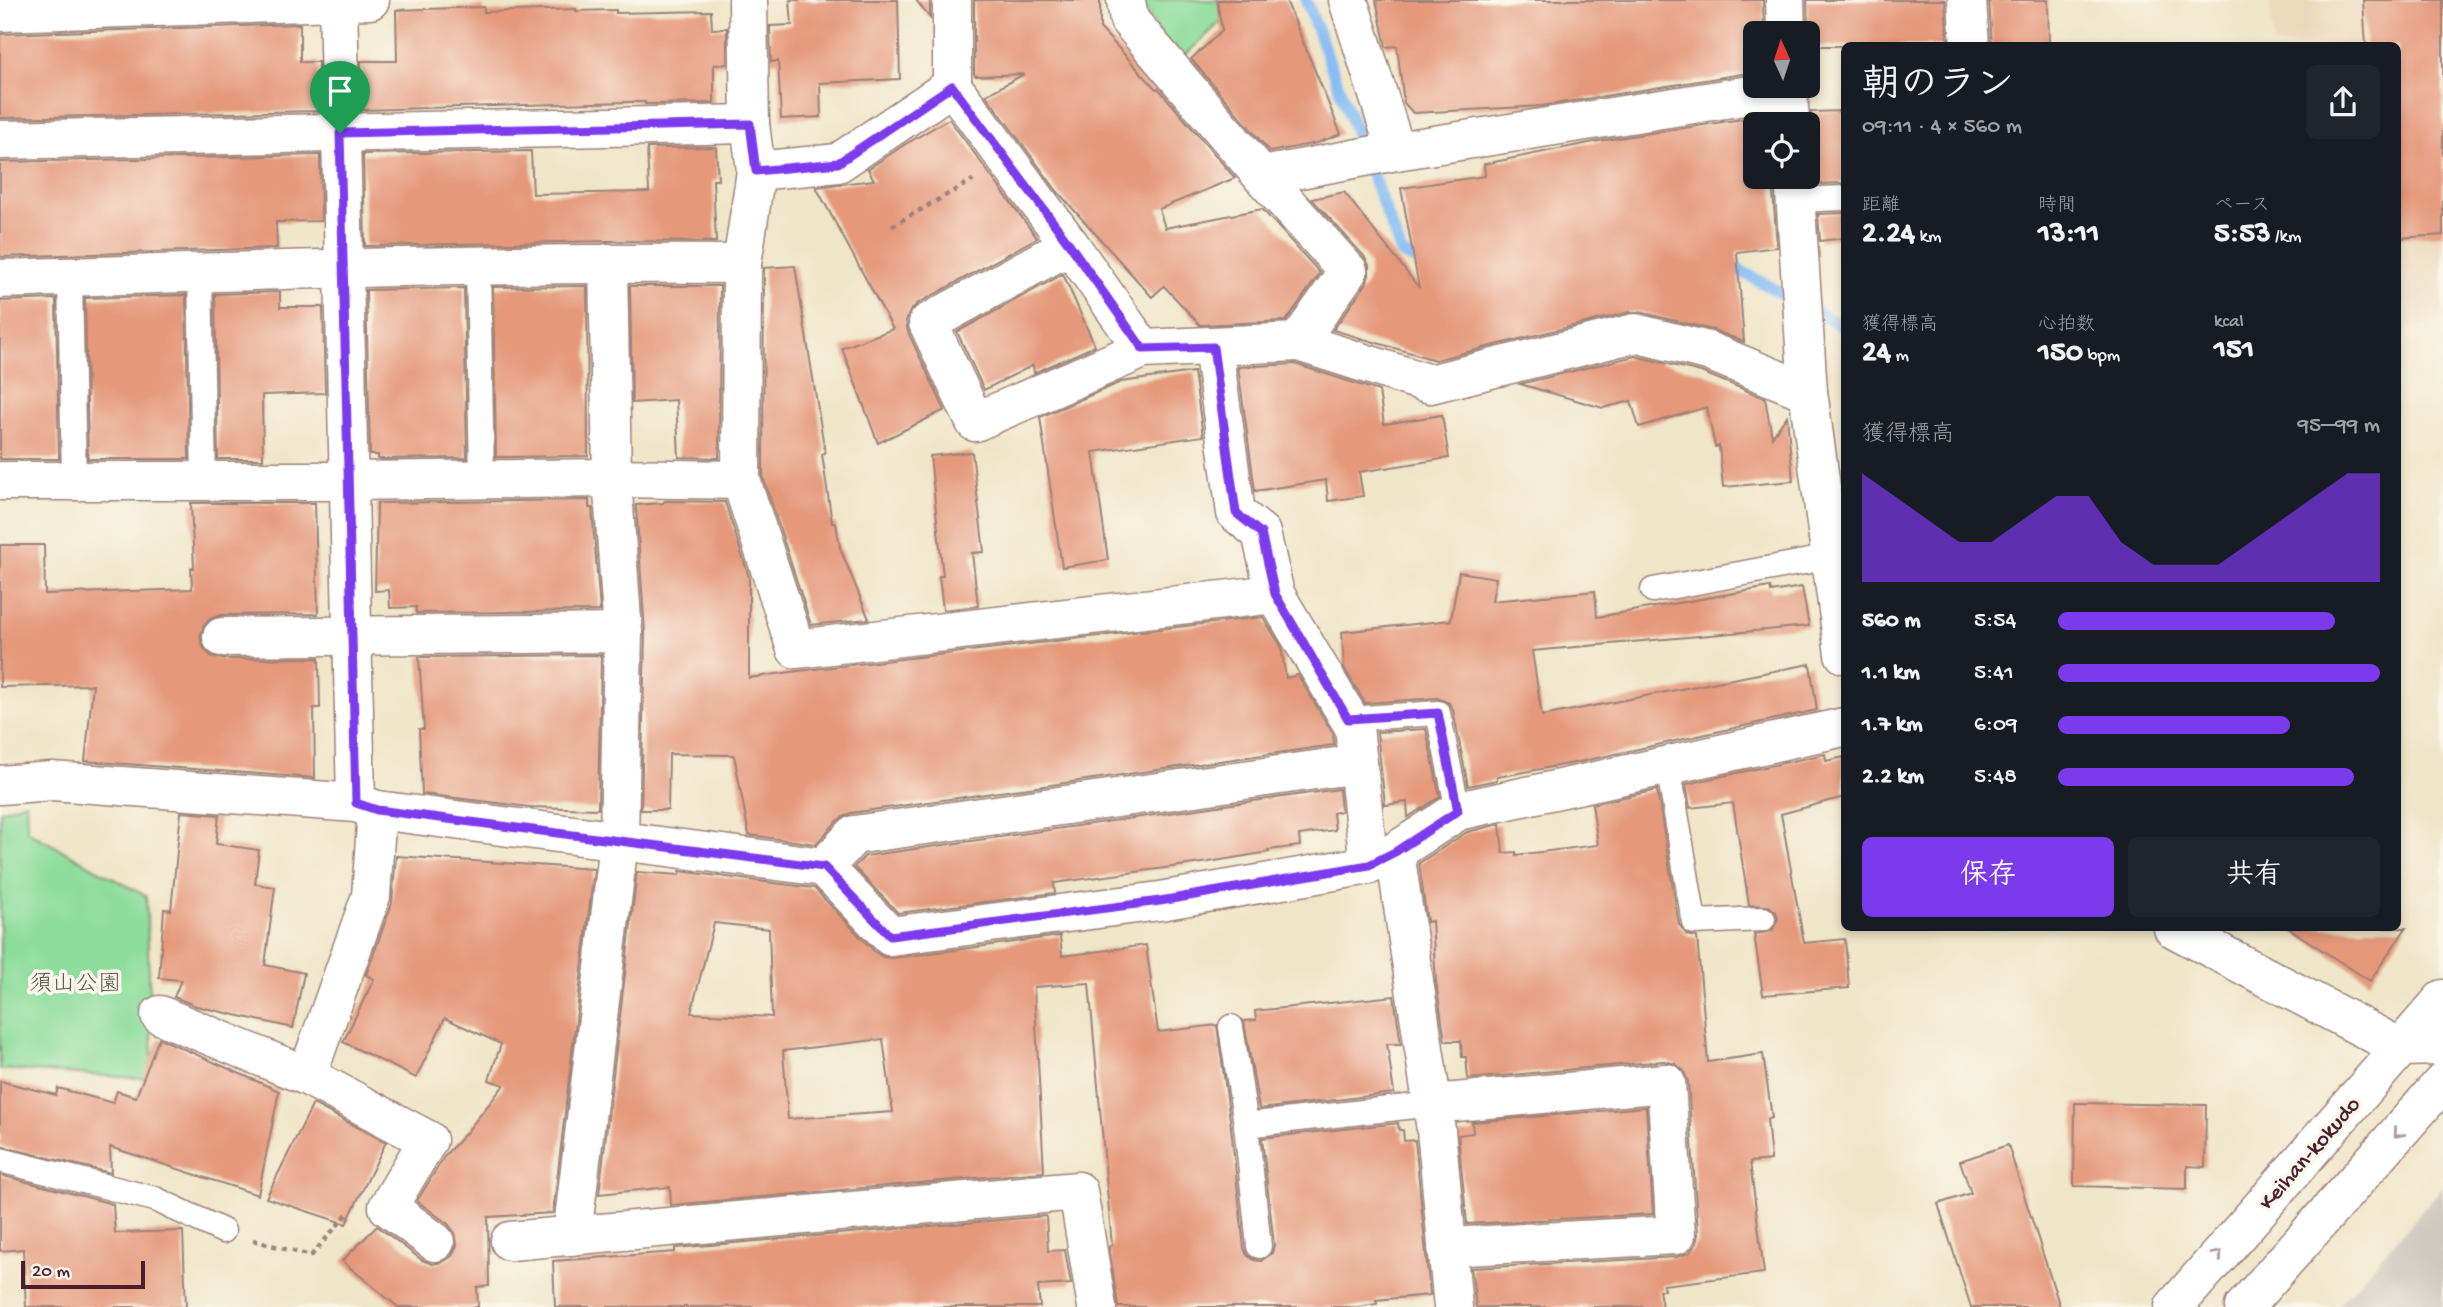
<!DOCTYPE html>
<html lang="ja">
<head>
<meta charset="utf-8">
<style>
	:root { --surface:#171b24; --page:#20242c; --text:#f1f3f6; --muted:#9ea1a6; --accent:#7c3aed }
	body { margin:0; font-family:"Gochi Hand","Klee One",sans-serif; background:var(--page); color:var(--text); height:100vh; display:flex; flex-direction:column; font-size:26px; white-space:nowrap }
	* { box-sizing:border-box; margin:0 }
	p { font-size:23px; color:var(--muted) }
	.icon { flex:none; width:38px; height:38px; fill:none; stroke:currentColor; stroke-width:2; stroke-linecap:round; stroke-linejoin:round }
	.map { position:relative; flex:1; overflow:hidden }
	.side { position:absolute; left:1841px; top:42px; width:560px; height:889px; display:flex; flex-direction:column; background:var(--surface); border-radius:10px; box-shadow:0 4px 10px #0003 }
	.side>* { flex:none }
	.needle { width:46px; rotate:357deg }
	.controls { position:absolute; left:1743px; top:21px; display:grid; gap:14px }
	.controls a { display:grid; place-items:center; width:77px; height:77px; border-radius:10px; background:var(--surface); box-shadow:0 4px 10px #0003; font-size:35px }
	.scale { position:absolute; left:21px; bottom:18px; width:124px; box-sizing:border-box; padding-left:7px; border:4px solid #4a1f2b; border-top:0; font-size:19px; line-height:24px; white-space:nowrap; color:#4a1f2b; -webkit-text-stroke:5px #fbf7ec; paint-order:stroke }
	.pin { position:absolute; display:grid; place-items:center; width:60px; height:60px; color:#fff; margin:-72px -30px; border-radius:50% 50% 50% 0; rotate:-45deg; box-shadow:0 0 7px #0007 }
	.pin .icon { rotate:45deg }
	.round { display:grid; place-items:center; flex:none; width:74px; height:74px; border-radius:10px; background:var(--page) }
	.head { display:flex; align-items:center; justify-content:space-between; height:119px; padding:0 21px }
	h1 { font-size:38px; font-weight:700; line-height:52px }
	.figures { display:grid; grid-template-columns:repeat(3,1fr); gap:10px; height:119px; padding:7px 21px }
	.figures div { display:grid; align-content:center }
	.figures b { font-size:30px; font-weight:700 }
	.figures small { font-size:19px; font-weight:400 }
	.figures p { font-size:19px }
	.chart { height:196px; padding:14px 21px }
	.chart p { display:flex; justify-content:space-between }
	.chart svg { width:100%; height:126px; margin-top:7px; fill:var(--accent); opacity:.7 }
	.action { display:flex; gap:14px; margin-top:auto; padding:14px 21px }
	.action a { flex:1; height:80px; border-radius:10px; background:var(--accent); color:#fff; font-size:28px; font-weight:700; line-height:80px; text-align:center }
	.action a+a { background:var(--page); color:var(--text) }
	ul { padding:0 21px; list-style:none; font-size:23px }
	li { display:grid; grid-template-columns:112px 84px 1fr; align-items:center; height:52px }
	li i { height:18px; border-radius:9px; background:var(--accent) }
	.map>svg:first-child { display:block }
	.built { fill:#ecd8ba }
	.industrial { fill:#cbc3b8 }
	.green { fill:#8edd9c; stroke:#6c7e64; stroke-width:2 }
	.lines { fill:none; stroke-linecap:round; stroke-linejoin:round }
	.stream { stroke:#84bbf4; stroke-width:12 }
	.building { fill:#e5987a; fill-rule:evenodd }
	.service-casing { stroke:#9c8279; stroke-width:27 }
	.minor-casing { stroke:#9c8279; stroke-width:41 }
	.trunk-casing { stroke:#9c8279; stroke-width:41 }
	.path { stroke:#9c8279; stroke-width:4.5; stroke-dasharray:5 5; stroke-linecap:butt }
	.service { stroke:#fff; stroke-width:24 }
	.minor { stroke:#fff; stroke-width:38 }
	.trunk { stroke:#fff; stroke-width:38 }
	.oneway { stroke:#ae9aa0 }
	.route-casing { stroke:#fff; stroke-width:14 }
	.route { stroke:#7c3aed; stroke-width:9 }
	.labels { text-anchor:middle; stroke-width:7; stroke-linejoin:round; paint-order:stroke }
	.park-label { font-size:23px; fill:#5e584d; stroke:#fbf7ec }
	.street-label { font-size:23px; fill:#4a1f2b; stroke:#fbf7ec }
</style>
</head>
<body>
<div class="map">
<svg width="2443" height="1307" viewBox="0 0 2443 1307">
	<rect width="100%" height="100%" fill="#fbf7ec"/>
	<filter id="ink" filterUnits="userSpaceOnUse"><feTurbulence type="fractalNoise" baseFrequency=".0143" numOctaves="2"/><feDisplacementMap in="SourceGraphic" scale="14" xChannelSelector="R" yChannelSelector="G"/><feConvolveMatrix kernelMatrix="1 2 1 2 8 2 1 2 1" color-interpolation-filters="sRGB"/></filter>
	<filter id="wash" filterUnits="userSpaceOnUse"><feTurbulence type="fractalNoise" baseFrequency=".00686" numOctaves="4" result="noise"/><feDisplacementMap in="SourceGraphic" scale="28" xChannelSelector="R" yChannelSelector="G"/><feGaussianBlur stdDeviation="1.57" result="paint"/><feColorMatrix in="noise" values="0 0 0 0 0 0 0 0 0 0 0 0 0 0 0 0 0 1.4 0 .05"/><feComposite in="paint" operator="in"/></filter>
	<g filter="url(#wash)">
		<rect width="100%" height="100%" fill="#efe5c7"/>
		<!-- built -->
		<path class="built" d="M 2270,0 L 2443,0 L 2443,318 L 2398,334 L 2398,46 L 2274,45 Z"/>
		<!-- industrial -->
		<path class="industrial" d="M 2443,1187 L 2443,1307 L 2337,1307 Z"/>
		<!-- green -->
		<g class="green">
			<path d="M 1146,0 L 1239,0 L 1230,13 L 1179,61 L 1140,3 Z"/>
			<path d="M 26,802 L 27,831 L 146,896 L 153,1079 L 0,1069 L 0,811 Z"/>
		</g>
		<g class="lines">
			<!-- stream -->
			<g class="stream">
				<path d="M 1306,0 L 1402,254 L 1429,265"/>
				<path d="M 1726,263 L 1844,327"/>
			</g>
		</g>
		<g id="blocks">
			<!-- building -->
			<g class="building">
				<path d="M 790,0 L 898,0 L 900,79 L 820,83 L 821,117 L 781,119 L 778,61 L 771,62 L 770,26 L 792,25 Z"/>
				<path d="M 916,0 L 930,0 L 930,18 Z"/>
				<path d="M 974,0 L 1100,0 L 1100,28 L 1156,89 L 1158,88 L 1235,178 L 1159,209 L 1165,228 L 1262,209 L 1320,273 L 1286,321 L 1200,325 L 1164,286 L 1152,297 L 1057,191 L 986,95 L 1024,74 L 976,76 L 974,74 Z"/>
				<path d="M 1217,0 L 1286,0 L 1341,134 L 1317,143 L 1270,152 L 1191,59 L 1222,31 Z"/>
				<path d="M 1376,0 L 1763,0 L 1764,33 L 1755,33 L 1755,72 L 1542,106 L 1413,113 L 1404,103 L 1397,46 L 1386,47 Z"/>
				<path d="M 1807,0 L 1945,0 L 1948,46 L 1818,46 L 1817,33 L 1808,33 Z"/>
				<path d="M 1989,0 L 2048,0 L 2049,46 L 1992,46 Z"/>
				<path d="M 2363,0 L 2443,0 L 2443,235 L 2398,238 L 2398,46 L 2366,46 Z"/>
				<path d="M 484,7 L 484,12 L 576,9 L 576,11 L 616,10 L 616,13 L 711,11 L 712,29 L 727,28 L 727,64 L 714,65 L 714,103 L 645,104 L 645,102 L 628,102 L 362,110 L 361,61 L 397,61 L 396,10 Z"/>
				<path d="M 300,24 L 300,62 L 318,62 L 319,111 L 0,118 L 0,34 Z"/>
				<path d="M 1844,111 L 1844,183 L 1816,184 L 1812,165 L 1808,161 L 1808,136 L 1812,124 L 1811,112 Z"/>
				<path d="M 1768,115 L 1768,124 L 1755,124 L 1755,177 L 1772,177 L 1777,247 L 1737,252 L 1744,342 L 1713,330 L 1640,312 L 1630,312 L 1435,360 L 1333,330 L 1366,284 L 1369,275 L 1369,265 L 1364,256 L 1312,199 L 1344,192 L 1419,288 L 1401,188 L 1485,176 L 1484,164 L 1599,141 Z"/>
				<path d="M 949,119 L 1037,238 L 917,304 L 910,311 L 906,321 L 908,332 L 945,410 L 878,443 L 842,348 L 893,329 L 816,187 L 874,180 L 868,169 L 904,145 Z"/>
				<path d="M 716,147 L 718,180 L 713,180 L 716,242 L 608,241 L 365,246 L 363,154 L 531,151 L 533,194 L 649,192 L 647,148 Z"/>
				<path d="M 320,155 L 321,221 L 276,222 L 277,248 L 0,257 L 0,162 Z"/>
				<path d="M 1844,213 L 1844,238 L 1820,241 L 1818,214 Z"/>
				<path d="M 795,266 L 825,453 L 822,454 L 832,523 L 836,523 L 840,548 L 869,619 L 811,625 L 763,477 L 764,268 Z"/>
				<path d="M 1063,274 L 1095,346 L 1034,373 L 1033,365 L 984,390 L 957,332 Z"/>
				<path d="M 587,286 L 588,456 L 496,457 L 493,287 Z"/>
				<path d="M 630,286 L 720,286 L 719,458 L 679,457 L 676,400 L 632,403 Z"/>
				<path d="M 464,288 L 467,458 L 378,459 L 378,455 L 370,455 L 366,290 Z"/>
				<path d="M 280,292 L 280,307 L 323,307 L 325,393 L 262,395 L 263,459 L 218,459 L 215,294 Z"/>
				<path d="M 186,295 L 189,459 L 88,459 L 85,298 Z"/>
				<path d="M 56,299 L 59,459 L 0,459 L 0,301 Z"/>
				<path d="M 1635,356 L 1701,372 L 1765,398 L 1772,437 L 1787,416 L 1793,481 L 1723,487 L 1719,446 L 1715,447 L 1707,407 L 1639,427 L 1631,401 L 1603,408 L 1520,384 Z"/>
				<path d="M 1295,364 L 1379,391 L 1384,424 L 1442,415 L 1449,458 L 1359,472 L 1363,496 L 1328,501 L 1326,480 L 1255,491 L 1238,367 Z"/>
				<path d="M 1194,372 L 1203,436 L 1093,452 L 1108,560 L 1062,567 L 1040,417 L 1121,382 Z"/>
				<path d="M 972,452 L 984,552 L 972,553 L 978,606 L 943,610 L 939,576 L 943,576 L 930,456 Z"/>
				<path d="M 589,500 L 589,508 L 592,508 L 600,611 L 416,613 L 416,607 L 390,608 L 389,590 L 375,591 L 377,503 Z"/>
				<path d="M 665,501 L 725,502 L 749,577 L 749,678 L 798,671 L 1263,617 L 1281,646 L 1286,678 L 1298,675 L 1333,734 L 1334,745 L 851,813 L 838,820 L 816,844 L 749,835 L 734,755 L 669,754 L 668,810 L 641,810 L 645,633 L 636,505 L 663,503 Z"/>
				<path d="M 191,503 L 315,503 L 318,614 L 221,615 L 210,619 L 203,627 L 200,637 L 204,649 L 211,656 L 222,659 L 319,658 L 320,708 L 314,708 L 315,778 L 85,761 L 93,685 L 0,687 L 0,545 L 44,545 L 45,594 L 192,589 L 191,568 L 194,568 Z"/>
				<path d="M 1459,572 L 1496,578 L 1492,601 L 1595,591 L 1597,617 L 1770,587 L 1771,592 L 1802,587 L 1809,626 L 1532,651 L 1542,716 L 1810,664 L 1817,710 L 1579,762 L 1497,777 L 1497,780 L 1468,786 L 1453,710 L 1449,703 L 1437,698 L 1365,703 L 1344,668 L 1342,632 L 1451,620 Z"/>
				<path d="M 601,655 L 598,809 L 530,807 L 422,794 L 419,729 L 424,729 L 419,657 Z"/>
				<path d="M 1426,729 L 1440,797 L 1408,817 L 1407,802 L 1385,805 L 1377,732 Z"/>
				<path d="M 1825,754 L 1826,761 L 1844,757 L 1844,797 L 1781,814 L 1804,943 L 1845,939 L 1849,988 L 1763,995 L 1754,934 L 1772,931 L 1778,919 L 1776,912 L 1769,906 L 1749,905 L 1733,803 L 1690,808 L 1686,784 Z"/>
				<path d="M 1339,789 L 1341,811 L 1333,813 L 1335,830 L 1299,835 L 1300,846 L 1268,850 L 1269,852 L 1209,862 L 1054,883 L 1055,893 L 898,913 L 854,867 L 865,856 Z"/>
				<path d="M 1657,790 L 1679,924 L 1687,935 L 1697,937 L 1708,1062 L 1763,1054 L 1772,1118 L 1767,1119 L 1771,1160 L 1750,1162 L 1764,1273 L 1663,1285 L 1664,1290 L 1659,1290 L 1662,1307 L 1476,1307 L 1471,1268 L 1677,1257 L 1689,1253 L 1696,1244 L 1698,1234 L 1688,1082 L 1684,1071 L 1676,1064 L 1664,1061 L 1468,1079 L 1466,1057 L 1462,1057 L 1461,1041 L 1445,1041 L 1436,982 L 1432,921 L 1427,922 L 1419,863 L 1467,832 L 1500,824 L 1503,853 L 1516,852 L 1516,855 L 1598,845 L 1592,804 Z"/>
				<path d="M 181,812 L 219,815 L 216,844 L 259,850 L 255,884 L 275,887 L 265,965 L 304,973 L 293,1028 L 196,1006 L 174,997 L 181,980 L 159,978 L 164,909 L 171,910 Z"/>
				<path d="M 396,856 L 594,869 L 553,1213 L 488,1217 L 489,1286 L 477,1287 L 478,1307 L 398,1307 L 342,1261 L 377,1226 L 422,1260 L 432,1264 L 443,1262 L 452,1256 L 457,1245 L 455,1233 L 448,1224 L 417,1201 L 445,1155 L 465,1134 L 504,1085 L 489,1080 L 501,1044 L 445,1018 L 416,1078 L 343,1042 L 374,979 L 366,975 L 392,903 Z"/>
				<path d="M 680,871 L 814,888 L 874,951 L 883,957 L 893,958 L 1060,936 L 1062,956 L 1146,945 L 1158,1032 L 1217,1025 L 1231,1127 L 1244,1248 L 1247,1255 L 1254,1260 L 1261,1261 L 1272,1253 L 1274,1245 L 1262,1138 L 1398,1123 L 1399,1130 L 1403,1130 L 1404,1141 L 1415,1140 L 1430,1295 L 1376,1300 L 1377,1304 L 1357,1307 L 1118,1307 L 1109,1247 L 1112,1246 L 1089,983 L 1034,987 L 1044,1172 L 671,1205 L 670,1187 L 599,1194 L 637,872 L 680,875 ZM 714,923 L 769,929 L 772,1017 L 691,1013 ZM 883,1039 L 893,1112 L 788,1119 L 783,1051 Z"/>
				<path d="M 2288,928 L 2406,928 L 2370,981 Z"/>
				<path d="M 1394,996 L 1401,1044 L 1387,1044 L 1394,1093 L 1259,1109 L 1244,1021 L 1256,1020 L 1255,1011 Z"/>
				<path d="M 159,1038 L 279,1091 L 258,1195 L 110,1147 L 111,1173 L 0,1146 L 0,1081 L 56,1095 L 58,1088 L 113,1103 L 117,1091 L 136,1097 Z"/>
				<path d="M 2075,1103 L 2206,1105 L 2205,1167 L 2187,1166 L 2187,1189 L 2074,1186 Z"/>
				<path d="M 313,1104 L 386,1142 L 346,1224 L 266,1198 Z"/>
				<path d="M 1646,1107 L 1653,1214 L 1467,1224 L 1458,1135 L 1473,1133 L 1472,1122 Z"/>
				<path d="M 2008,1145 L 2014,1164 L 2060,1307 L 1971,1307 L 1938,1204 L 1971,1193 L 1960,1161 Z"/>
				<path d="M 0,1175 L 113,1204 L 115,1233 L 183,1231 L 186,1307 L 26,1307 L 23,1249 L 0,1251 Z"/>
				<path d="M 1046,1216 L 1048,1251 L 1065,1250 L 1071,1284 L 1038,1286 L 1040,1307 L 555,1307 L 553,1261 L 675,1252 L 675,1248 Z"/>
			</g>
		</g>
	</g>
	<g filter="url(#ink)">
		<use href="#blocks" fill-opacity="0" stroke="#9c8279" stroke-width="2"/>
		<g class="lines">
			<!-- service casing -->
			<g class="service-casing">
				<g id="service">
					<path d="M 1795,200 L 1844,198"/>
					<path d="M 478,265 L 482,480"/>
					<path d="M 200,272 L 204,481"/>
					<path d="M 70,277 L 74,481"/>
					<path d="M 1653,590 L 1831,557"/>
					<path d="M 1348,719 L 1438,713 L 1458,811"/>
					<path d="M 1668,765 L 1694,922 L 1763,919"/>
					<path d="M 1231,1027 L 1246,1125 L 1259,1246"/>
					<path d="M 1246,1125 L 1433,1104"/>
					<path d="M 0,1160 L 155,1199 L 223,1231"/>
				</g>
			</g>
			<!-- minor casing -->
			<g class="minor-casing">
				<g id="minor">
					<path d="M 338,0 L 356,803"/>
					<path d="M 748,0 L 750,124 L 756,171 L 742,264 L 741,480 L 796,649 L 1275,594"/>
					<path d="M 1126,0 L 1129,20 L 1262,176 L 1348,271 L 1298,342"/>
					<path d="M 1348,0 L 1396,151"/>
					<path d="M 1785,0 L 1786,33"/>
					<path d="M 1967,0 L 1970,46"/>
					<path d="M 0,12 L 370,0"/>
					<path d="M 952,86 L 1070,245 L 1143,349"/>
					<path d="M 1788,86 L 1790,124"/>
					<path d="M 0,140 L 750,124"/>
					<path d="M 756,171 L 838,163 L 952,86 L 952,0"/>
					<path d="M 1262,176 L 1396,151 L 1788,89"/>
					<path d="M 1794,177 L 1808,392 L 1844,654"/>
					<path d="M 1070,245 L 928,323 L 975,422 L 1143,349 L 1298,342 L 1430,384 L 1635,333 L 1708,351 L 1808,392"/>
					<path d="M 0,279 C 247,271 495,262 742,264"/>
					<path d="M 1213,347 L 1236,513 L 1261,533 L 1275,594 L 1354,727 L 1369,865"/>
					<path d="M 0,481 L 347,481 L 612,478 L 741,480"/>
					<path d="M 222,637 L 623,633"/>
					<path d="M 0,785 L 52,781 L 356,803 L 377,810 L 824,867 L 890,936 L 1160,901 L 1369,865 L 1395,852 L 1458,811 L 1844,727"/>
					<path d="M 1395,852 L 1436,1130 L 1453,1307"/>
					<path d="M 824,867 L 854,835 L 1358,764"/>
					<path d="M 2173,928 L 2399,1047 L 2443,1046"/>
					<path d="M 160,1015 L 307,1076 L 428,1140 L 388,1207 L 435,1242"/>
					<path d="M 307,1076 L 371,896 L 377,810"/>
					<path d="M 1433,1104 L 1666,1083 L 1676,1235 L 1447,1247"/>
					<path d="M 572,1236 L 619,842 L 623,633 L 612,478 L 608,263"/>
					<path d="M 510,1241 L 1078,1191 L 1097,1307"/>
				</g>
			</g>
			<!-- trunk casing -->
			<g class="trunk-casing">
				<g id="trunk">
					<path d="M 2174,1307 L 2443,999"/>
					<path d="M 2244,1307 L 2443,1082"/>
				</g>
			</g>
			<!-- path -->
			<g class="path">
				<path d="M 892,226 L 973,180"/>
				<path d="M 253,1240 L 311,1256 L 348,1213"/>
			</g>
			<!-- service -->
			<use href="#service" class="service"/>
			<!-- minor -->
			<use href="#minor" class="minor"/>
			<!-- trunk -->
			<use href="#trunk" class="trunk"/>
		</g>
		<!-- one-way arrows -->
		<defs><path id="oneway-chevron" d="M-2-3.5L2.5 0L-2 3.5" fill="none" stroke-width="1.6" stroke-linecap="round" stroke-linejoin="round" transform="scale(1.75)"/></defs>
		<g class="oneway">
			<use href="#oneway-chevron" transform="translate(2398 1133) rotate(131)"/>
			<use href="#oneway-chevron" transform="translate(2218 1255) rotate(-49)"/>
		</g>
	</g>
	<g class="lines" filter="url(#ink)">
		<!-- route casing -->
		<g class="route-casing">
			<path id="route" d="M 952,86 L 1070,245 L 1143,349 L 1213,347 L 1236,513 L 1261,533 L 1275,594 L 1348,719 L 1438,713 L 1458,811 L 1395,852 L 1369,865 L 1160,901 L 890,936 L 824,867 L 377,810 L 356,803 L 340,133 L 750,124 L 756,171 L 838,163 Z"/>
		</g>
		<!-- route -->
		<use href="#route" class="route"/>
	</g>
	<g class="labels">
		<!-- park labels -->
		<g class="park-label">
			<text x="75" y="990">須山公園</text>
		</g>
		<!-- street labels -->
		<g class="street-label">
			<text transform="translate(2308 1152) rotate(-49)" y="8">Keihan-kokudo</text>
		</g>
	</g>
</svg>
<div class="controls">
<a><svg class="needle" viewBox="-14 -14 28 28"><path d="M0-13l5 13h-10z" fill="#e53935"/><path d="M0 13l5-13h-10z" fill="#9ea1a6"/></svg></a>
<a><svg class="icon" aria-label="locate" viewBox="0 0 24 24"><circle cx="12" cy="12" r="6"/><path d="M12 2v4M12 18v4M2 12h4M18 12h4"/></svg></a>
</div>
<div class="scale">20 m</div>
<div class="pin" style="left:340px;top:133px;background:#1e9e55"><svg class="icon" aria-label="arrive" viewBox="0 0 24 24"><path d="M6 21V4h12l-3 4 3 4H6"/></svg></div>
<section class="side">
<div class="head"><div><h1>朝のラン</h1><p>09:11 · 4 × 560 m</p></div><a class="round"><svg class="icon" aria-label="share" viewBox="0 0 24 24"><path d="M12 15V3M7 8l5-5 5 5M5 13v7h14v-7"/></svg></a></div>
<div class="figures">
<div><p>距離</p><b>2.24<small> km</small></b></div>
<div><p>時間</p><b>13:11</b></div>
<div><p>ペース</p><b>5:53<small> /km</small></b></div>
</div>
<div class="figures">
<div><p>獲得標高</p><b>24<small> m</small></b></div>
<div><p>心拍数</p><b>150<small> bpm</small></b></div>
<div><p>kcal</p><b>151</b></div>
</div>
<div class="chart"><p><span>獲得標高</span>95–99 m</p>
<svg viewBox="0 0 160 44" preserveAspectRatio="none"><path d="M0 44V6L10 14L20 22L30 30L40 30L50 22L60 14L70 14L80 30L90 38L100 38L110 38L120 30L130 22L140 14L150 6L160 6V44z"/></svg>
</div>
<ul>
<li><b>560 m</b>5:54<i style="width:86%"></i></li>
<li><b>1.1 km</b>5:41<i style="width:100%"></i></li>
<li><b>1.7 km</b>6:09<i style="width:72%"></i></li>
<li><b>2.2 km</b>5:48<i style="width:92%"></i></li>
</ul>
<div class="action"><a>保存</a><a>共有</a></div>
</section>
</div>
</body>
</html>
